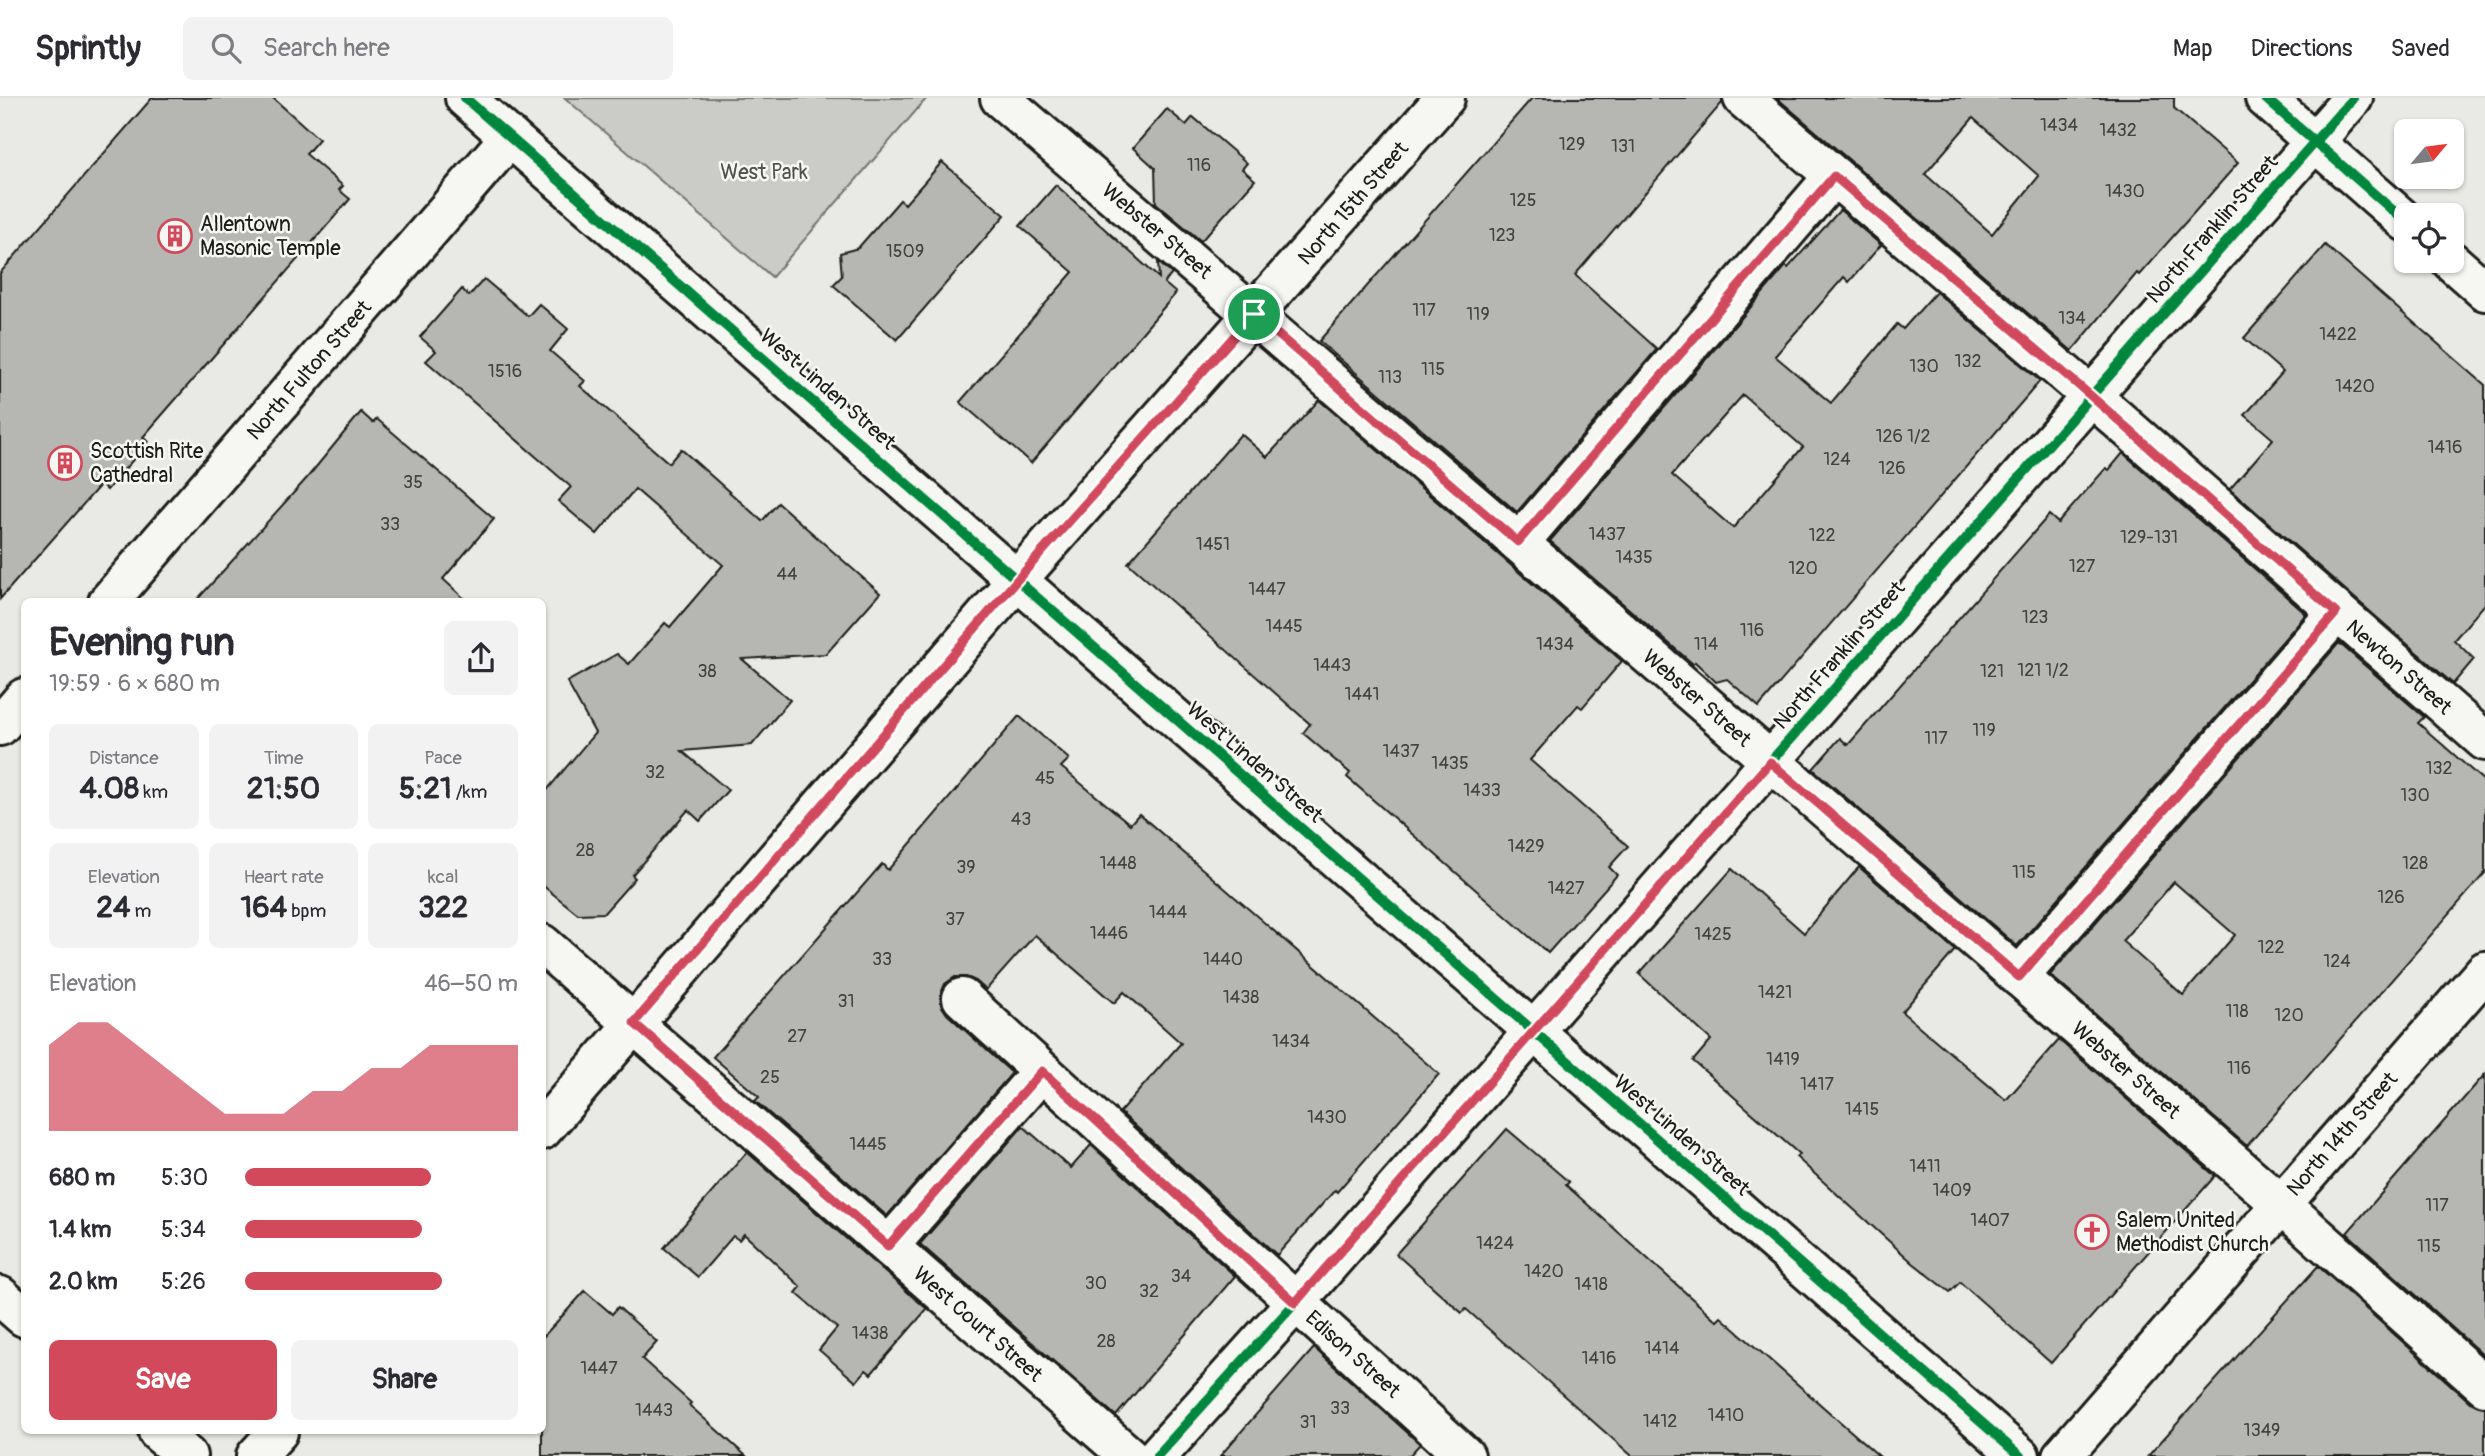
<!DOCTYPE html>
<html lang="en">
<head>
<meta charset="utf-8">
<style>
	:root { --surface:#fff; --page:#f2f2f3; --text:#2b2b33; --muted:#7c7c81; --line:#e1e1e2; --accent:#d1495b }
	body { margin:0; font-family:Pangolin,sans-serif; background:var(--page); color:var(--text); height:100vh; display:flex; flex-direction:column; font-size:26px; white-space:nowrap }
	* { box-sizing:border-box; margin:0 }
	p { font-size:23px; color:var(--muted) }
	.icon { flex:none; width:38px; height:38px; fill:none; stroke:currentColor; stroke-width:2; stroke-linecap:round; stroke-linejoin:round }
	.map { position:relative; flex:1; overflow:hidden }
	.panel { position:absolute; left:21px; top:500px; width:525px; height:836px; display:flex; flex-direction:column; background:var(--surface); border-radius:10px; box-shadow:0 2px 5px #0004 }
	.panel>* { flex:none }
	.needle { width:46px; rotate:61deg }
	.controls { position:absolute; left:2394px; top:21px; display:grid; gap:14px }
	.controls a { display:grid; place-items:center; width:70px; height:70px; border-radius:10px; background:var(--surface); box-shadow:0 2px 5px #0004; font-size:35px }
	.pin { position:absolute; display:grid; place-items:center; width:60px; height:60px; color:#fff; margin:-30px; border:4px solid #fff; border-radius:50%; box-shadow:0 2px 7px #0007 }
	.round { display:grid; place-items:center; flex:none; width:74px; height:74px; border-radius:10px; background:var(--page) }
	.summary { display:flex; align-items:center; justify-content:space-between; height:119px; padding:0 28px }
	h1 { font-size:38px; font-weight:800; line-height:52px }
	.stats { display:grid; grid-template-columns:repeat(3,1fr); gap:10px; height:119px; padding:7px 28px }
	.stats div { display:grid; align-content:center; border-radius:10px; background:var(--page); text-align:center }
	.stats b { font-size:30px; font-weight:800 }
	.stats small { font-size:19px; font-weight:400 }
	.stats p { font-size:19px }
	.chart { height:196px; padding:14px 28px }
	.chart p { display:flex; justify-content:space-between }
	.chart svg { width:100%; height:126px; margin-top:7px; fill:var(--accent); opacity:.7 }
	.primary-button { display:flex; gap:14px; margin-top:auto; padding:14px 28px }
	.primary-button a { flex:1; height:80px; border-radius:10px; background:var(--accent); color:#fff; font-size:28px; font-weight:800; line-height:80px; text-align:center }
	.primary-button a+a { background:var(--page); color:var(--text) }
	ul { padding:0 28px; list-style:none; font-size:23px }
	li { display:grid; grid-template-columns:112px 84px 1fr; align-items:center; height:52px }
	li i { height:18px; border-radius:9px; background:var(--accent) }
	header { display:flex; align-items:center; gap:42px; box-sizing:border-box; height:98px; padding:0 35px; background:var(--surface); border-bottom:2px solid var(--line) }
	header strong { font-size:33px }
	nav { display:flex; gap:38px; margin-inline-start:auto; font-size:24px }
	.search { width:490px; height:63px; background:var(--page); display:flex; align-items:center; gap:18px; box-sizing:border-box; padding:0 24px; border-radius:10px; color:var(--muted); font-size:26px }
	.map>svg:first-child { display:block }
	.green { fill:#cbcbc7; stroke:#747472; stroke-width:2 }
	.building { fill:#b6b6b3; stroke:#1c1c1c; stroke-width:2; fill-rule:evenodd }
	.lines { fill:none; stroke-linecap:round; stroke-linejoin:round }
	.minor-casing { stroke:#1c1c1c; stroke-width:44 }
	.major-casing { stroke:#1c1c1c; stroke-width:44 }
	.minor { stroke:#f6f6f2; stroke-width:38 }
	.major { stroke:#f6f6f2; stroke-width:38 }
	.cycleway-casing { stroke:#f6f6f2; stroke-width:15 }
	.cycleway { stroke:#00873e; stroke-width:10 }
	.route-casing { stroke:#fff; stroke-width:14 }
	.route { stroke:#d1495b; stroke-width:9 }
	.labels { text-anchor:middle; stroke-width:5; stroke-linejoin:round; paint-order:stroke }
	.number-label { font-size:18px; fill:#424242 }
	.park-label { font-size:21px; fill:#51514f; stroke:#f6f6f2 }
	.street-label { font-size:21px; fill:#1c1c1c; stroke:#f6f6f2 }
	.poi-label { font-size:21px; fill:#1c1c1c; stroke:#f6f6f2; text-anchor:start }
</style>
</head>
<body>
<header>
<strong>Sprintly</strong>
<div class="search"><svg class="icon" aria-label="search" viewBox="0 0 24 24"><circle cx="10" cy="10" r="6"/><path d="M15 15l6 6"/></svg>Search here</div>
<nav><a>Map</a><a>Directions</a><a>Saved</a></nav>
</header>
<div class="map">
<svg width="2485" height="1358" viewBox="0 0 2485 1358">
	<rect width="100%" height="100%" fill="#e9e9e5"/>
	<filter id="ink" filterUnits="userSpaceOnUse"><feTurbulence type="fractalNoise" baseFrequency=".0143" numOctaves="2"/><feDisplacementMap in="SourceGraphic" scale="14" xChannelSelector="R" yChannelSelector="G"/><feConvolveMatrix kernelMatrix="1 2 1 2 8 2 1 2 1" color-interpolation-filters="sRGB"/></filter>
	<g filter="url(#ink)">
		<!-- green -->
		<path class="green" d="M 565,0 L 927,0 L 772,179 Z"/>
		<!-- building -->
		<g class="building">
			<path d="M 152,0 L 273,0 L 319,41 L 306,56 L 343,88 L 339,92 L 350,101 L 143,339 L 148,344 L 107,392 L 101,386 L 0,501 L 0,175 Z"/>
			<path d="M 1532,0 L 1722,0 L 1722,5 L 1575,177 L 1657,251 L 1517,414 L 1319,243 Z"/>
			<path d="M 1777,0 L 2174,0 L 2174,10 L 2238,65 L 2139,177 L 2137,175 L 2072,253 ZM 1973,20 L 2039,78 L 1992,136 L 1925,76 Z"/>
			<path d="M 1167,11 L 1186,27 L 1193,19 L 1247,65 L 1242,71 L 1255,82 L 1201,143 L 1156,105 L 1155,70 L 1133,50 Z"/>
			<path d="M 942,64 L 1005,117 L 897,242 L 833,187 L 842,178 L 840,155 L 858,150 L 900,102 L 905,106 Z"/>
			<path d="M 1056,87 L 1159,180 L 1158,164 L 1172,176 L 1164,185 L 1176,195 L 1031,365 L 960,304 L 1073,174 L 1020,128 Z"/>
			<path d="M 1840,112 L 1881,147 L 1849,184 L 1844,179 L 1775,258 L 1831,305 L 1897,226 L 1903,231 L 1936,194 L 2040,283 L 1759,609 L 1727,581 L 1716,584 L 1695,564 L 1693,566 L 1550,443 L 1786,168 L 1788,170 ZM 1743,297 L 1803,349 L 1733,430 L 1672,377 Z"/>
			<path d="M 2325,147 L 2485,287 L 2485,506 L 2454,542 L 2474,561 L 2453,586 L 2230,391 L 2273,341 L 2245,317 L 2283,274 L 2244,240 Z"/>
			<path d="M 484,181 L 528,218 L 539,206 L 568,231 L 550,253 L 585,283 L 580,288 L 669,365 L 681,351 L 762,423 L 778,405 L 880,495 L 826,556 L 742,561 L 790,602 L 752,647 L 682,653 L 728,692 L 700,723 L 688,712 L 632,777 L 635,780 L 604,815 L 578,816 L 542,787 L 542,698 L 595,635 L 567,584 L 617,556 L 629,566 L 665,525 L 670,529 L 723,467 L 635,391 L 597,436 L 558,403 L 571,389 L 426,263 L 436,253 L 420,239 L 462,191 L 469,198 Z"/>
			<path d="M 1319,302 L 1622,563 L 1582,610 L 1578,607 L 1530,662 L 1628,748 L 1609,769 L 1617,777 L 1548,855 L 1347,679 L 1350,675 L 1303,635 L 1310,626 L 1128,465 L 1241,336 L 1267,359 Z"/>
			<path d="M 361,314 L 373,325 L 377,321 L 494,421 L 443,481 L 468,504 L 195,504 L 307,380 Z"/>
			<path d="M 2123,355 L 2306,516 L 2017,848 L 1813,671 L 1840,640 L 1848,647 L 2049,417 L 2058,425 L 2106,370 L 2109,372 Z"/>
			<path d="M 2339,545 L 2424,619 L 2418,625 L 2485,684 L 2485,775 L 2247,1048 L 2050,877 ZM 2174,784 L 2235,837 L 2183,897 L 2122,843 Z"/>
			<path d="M 1019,618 L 1069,661 L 1061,669 L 1130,726 L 1139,716 L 1439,976 L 1337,1094 L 1335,1092 L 1277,1157 L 1120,1014 L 1181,945 L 1124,894 L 1114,905 L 1035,837 L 986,892 L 976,883 L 966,879 L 955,879 L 945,886 L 941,896 L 941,907 L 947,916 L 1012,975 L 887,1118 L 755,1003 L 759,999 L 713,959 L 882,766 L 888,772 Z"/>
			<path d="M 1859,769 L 1955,852 L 1902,914 L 2006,1002 L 2059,942 L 2215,1078 L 2051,1265 L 1960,1184 L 1950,1194 L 1913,1165 L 1796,1059 L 1799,1056 L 1693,963 L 1711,942 L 1639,876 L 1732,771 L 1804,835 Z"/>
			<path d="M 2485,976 L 2485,1259 L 2347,1135 Z"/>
			<path d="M 1023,1028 L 1071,1070 L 1091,1047 L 1235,1178 L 1116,1318 L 920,1146 Z"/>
			<path d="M 1507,1031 L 1569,1084 L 1566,1087 L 1717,1223 L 1721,1219 L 1879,1358 L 1632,1358 L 1466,1211 L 1462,1215 L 1396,1156 Z"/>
			<path d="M 747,1054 L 927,1211 L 871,1276 L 866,1272 L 856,1284 L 819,1252 L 837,1230 L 796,1195 L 801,1189 L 744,1136 L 739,1142 L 733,1138 L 698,1179 L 664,1150 Z"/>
			<path d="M 2318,1168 L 2470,1304 L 2485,1309 L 2485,1358 L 2148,1358 Z"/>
			<path d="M 585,1193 L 612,1216 L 618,1209 L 657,1244 L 642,1261 L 691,1305 L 689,1307 L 746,1358 L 542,1358 L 542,1240 Z"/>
			<path d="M 1314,1250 L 1420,1346 L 1409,1358 L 1220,1358 Z"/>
		</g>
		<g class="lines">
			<!-- minor casing -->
			<g class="minor-casing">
				<g id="minor">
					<path d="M 465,0 L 2020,1358"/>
					<path d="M 1000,0 L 1519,445 L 2281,1106 L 2485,1288"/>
					<path d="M 1743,0 L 2091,298 L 2485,643"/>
					<path d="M 2265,0 L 2406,124"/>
					<path d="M 2451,163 L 2485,193"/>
					<path d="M 1519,445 L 1834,78"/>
					<path d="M 108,504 L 510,39"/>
					<path d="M 0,628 L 24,600"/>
					<path d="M 542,846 L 1129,1358"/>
					<path d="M 2019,879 L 2336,515"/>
					<path d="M 962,900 L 1465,1358"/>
					<path d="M 889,1148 L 1042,973"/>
					<path d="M 1157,1358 L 1295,1205 L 2353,0"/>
					<path d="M 2062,1358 L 2485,873"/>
				</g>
			</g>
			<!-- major casing -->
			<g class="major-casing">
				<g id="major">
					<path d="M 542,1032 L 1017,482 L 1445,0"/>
					<path d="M 0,1198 L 24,1219"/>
					<path d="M 158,1334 L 187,1358"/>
					<path d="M 256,1358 L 278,1334"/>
				</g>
			</g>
			<!-- minor -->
			<use href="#minor" class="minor"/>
			<!-- major -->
			<use href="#major" class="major"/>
			<!-- cycleway casing -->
			<g class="cycleway-casing">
				<g id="cycleway">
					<path d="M 465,0 L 2020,1358"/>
					<path d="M 2265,0 L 2406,124"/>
					<path d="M 1157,1358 L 1295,1205 L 2353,0"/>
				</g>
			</g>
			<!-- cycleway -->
			<use href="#cycleway" class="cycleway"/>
		</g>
	</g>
	<g class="lines" filter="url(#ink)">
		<!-- route casing -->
		<g class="route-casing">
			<path id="route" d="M 1834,78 L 2091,298 L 2336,515 L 2019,879 L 1770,664 L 1295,1205 L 1042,973 L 888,1148 L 634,925 L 1017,482 L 1254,216 L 1518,444 Z"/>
		</g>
		<!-- route -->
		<use href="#route" class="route"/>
	</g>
	<!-- icons -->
	<defs>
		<g id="building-ring" transform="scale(1.75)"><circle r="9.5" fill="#f6f6f2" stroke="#d1495b" stroke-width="1.5"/><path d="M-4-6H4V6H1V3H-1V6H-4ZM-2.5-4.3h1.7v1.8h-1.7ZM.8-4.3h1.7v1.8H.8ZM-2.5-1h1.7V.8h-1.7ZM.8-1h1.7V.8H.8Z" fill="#d1495b"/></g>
		<g id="church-ring" transform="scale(1.75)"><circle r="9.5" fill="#f6f6f2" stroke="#d1495b" stroke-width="1.5"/><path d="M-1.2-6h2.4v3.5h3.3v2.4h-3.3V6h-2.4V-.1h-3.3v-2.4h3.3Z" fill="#d1495b"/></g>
	</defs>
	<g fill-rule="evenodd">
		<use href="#building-ring" x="175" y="138"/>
		<use href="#building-ring" x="65" y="365"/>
		<use href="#church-ring" x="2092" y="1134"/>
	</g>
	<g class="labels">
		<!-- number labels -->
		<g class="number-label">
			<text x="2059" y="33">1434</text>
			<text x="2118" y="38">1432</text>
			<text x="1572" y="52">129</text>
			<text x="1623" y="54">131</text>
			<text x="1199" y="73">116</text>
			<text x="2125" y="99">1430</text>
			<text x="1523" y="108">125</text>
			<text x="1502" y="143">123</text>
			<text x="905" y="159">1509</text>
			<text x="1424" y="218">117</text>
			<text x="1478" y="222">119</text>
			<text x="2072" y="226">134</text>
			<text x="2338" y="242">1422</text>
			<text x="1968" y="269">132</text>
			<text x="1924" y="274">130</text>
			<text x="1433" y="277">115</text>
			<text x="505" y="279">1516</text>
			<text x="1390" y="285">113</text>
			<text x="2355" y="294">1420</text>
			<text x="1903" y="344">126 1/2</text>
			<text x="2445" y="355">1416</text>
			<text x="1837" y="367">124</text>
			<text x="1892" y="376">126</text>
			<text x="413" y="390">35</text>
			<text x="390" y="432">33</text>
			<text x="1607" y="442">1437</text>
			<text x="1822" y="443">122</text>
			<text x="2149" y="445">129-131</text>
			<text x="1213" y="452">1451</text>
			<text x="1634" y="465">1435</text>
			<text x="2082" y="474">127</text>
			<text x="1803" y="476">120</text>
			<text x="787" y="482">44</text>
			<text x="1267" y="497">1447</text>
			<text x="2035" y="525">123</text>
			<text x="1284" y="534">1445</text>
			<text x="1752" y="538">116</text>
			<text x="1555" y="552">1434</text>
			<text x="1706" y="552">114</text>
			<text x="1332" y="573">1443</text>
			<text x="2043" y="578">121 1/2</text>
			<text x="707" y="579">38</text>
			<text x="1992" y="579">121</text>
			<text x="1362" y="602">1441</text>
			<text x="1984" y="638">119</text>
			<text x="1936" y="646">117</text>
			<text x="1401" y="659">1437</text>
			<text x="1450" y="671">1435</text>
			<text x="2439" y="676">132</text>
			<text x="655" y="680">32</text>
			<text x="1045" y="686">45</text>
			<text x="1482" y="698">1433</text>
			<text x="2415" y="703">130</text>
			<text x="1021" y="727">43</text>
			<text x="1526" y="754">1429</text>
			<text x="585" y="758">28</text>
			<text x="1118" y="771">1448</text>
			<text x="2415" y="771">128</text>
			<text x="966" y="775">39</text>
			<text x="2024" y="780">115</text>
			<text x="1566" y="796">1427</text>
			<text x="2391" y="805">126</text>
			<text x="1168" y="820">1444</text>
			<text x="955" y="827">37</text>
			<text x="1109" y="841">1446</text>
			<text x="1713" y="842">1425</text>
			<text x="2271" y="855">122</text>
			<text x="882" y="867">33</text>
			<text x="1223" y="867">1440</text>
			<text x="2337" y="869">124</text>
			<text x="1775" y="900">1421</text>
			<text x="1241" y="905">1438</text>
			<text x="846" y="909">31</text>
			<text x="2237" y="919">118</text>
			<text x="2289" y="923">120</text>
			<text x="797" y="944">27</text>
			<text x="1291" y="949">1434</text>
			<text x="1783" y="967">1419</text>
			<text x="2239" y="976">116</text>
			<text x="770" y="985">25</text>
			<text x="1817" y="992">1417</text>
			<text x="1862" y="1017">1415</text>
			<text x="1327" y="1025">1430</text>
			<text x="868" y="1052">1445</text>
			<text x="1925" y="1074">1411</text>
			<text x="1952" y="1098">1409</text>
			<text x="2437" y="1113">117</text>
			<text x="1990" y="1128">1407</text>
			<text x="1495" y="1151">1424</text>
			<text x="2429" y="1154">115</text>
			<text x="1544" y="1179">1420</text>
			<text x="1181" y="1184">34</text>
			<text x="1096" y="1191">30</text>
			<text x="1591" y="1192">1418</text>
			<text x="1149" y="1199">32</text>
			<text x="870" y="1241">1438</text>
			<text x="1106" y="1249">28</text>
			<text x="1662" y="1256">1414</text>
			<text x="1599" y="1266">1416</text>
			<text x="599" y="1276">1447</text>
			<text x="1340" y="1316">33</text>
			<text x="654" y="1318">1443</text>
			<text x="1726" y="1323">1410</text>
			<text x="1660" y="1329">1412</text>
			<text x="1308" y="1330">31</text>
			<text x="2262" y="1338">1349</text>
		</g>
		<!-- park labels -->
		<g class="park-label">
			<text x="764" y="81">West Park</text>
		</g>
		<!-- street labels -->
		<g class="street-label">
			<text transform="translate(1353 105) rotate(-49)" y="7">North 15th Street</text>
			<text transform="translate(2212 131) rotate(-49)" y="7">North Franklin Street</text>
			<text transform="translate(1157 133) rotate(40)" y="7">Webster Street</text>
			<text transform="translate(309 272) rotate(-49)" y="7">North Fulton Street</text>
			<text transform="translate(828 291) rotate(41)" y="7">West Linden Street</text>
			<text transform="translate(1839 557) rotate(-49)" y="7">North Franklin Street</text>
			<text transform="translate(2399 569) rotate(41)" y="7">Newton Street</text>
			<text transform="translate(1697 600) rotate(41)" y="7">Webster Street</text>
			<text transform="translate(1255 664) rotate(41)" y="7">West Linden Street</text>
			<text transform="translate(2126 972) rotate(41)" y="7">Webster Street</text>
			<text transform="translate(2342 1036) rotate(-49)" y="7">North 14th Street</text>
			<text transform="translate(1682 1037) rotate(41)" y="7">West Linden Street</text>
			<text transform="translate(978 1226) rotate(41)" y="7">West Court Street</text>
			<text transform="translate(1353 1256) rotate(42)" y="7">Edison Street</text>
		</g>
		<!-- poi labels -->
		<g class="poi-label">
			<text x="200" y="133">Allentown<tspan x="200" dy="24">Masonic Temple</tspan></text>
			<text x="90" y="360">Scottish Rite<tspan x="90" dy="24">Cathedral</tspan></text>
			<text x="2116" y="1129">Salem United<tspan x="2116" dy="24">Methodist Church</tspan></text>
		</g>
	</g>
</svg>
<div class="controls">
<a><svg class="needle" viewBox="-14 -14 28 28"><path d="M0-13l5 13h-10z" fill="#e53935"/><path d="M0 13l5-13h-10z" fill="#7c7c81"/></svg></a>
<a><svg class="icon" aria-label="locate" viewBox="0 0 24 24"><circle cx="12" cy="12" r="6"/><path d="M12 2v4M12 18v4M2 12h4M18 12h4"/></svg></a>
</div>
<div class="pin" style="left:1254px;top:216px;background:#1e9e55"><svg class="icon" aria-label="arrive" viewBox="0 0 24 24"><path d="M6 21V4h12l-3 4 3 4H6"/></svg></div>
<section class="panel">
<div class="summary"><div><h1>Evening run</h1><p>19:59 · 6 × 680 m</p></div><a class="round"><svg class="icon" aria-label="share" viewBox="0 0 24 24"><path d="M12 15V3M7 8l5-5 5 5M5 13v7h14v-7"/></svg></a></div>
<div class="stats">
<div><p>Distance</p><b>4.08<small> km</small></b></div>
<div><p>Time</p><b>21:50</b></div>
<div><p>Pace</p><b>5:21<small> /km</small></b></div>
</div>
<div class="stats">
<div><p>Elevation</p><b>24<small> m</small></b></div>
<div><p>Heart rate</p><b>164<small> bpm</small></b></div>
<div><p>kcal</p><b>322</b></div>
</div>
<div class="chart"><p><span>Elevation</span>46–50 m</p>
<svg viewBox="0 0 160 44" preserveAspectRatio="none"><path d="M0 44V14L10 6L20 6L30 14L40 22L50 30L60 38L70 38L80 38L90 30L100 30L110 22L120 22L130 14L140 14L150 14L160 14V44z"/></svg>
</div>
<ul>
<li><b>680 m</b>5:30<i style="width:68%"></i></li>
<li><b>1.4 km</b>5:34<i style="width:65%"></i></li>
<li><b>2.0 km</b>5:26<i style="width:72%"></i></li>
</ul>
<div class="primary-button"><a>Save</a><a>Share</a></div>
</section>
</div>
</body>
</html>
